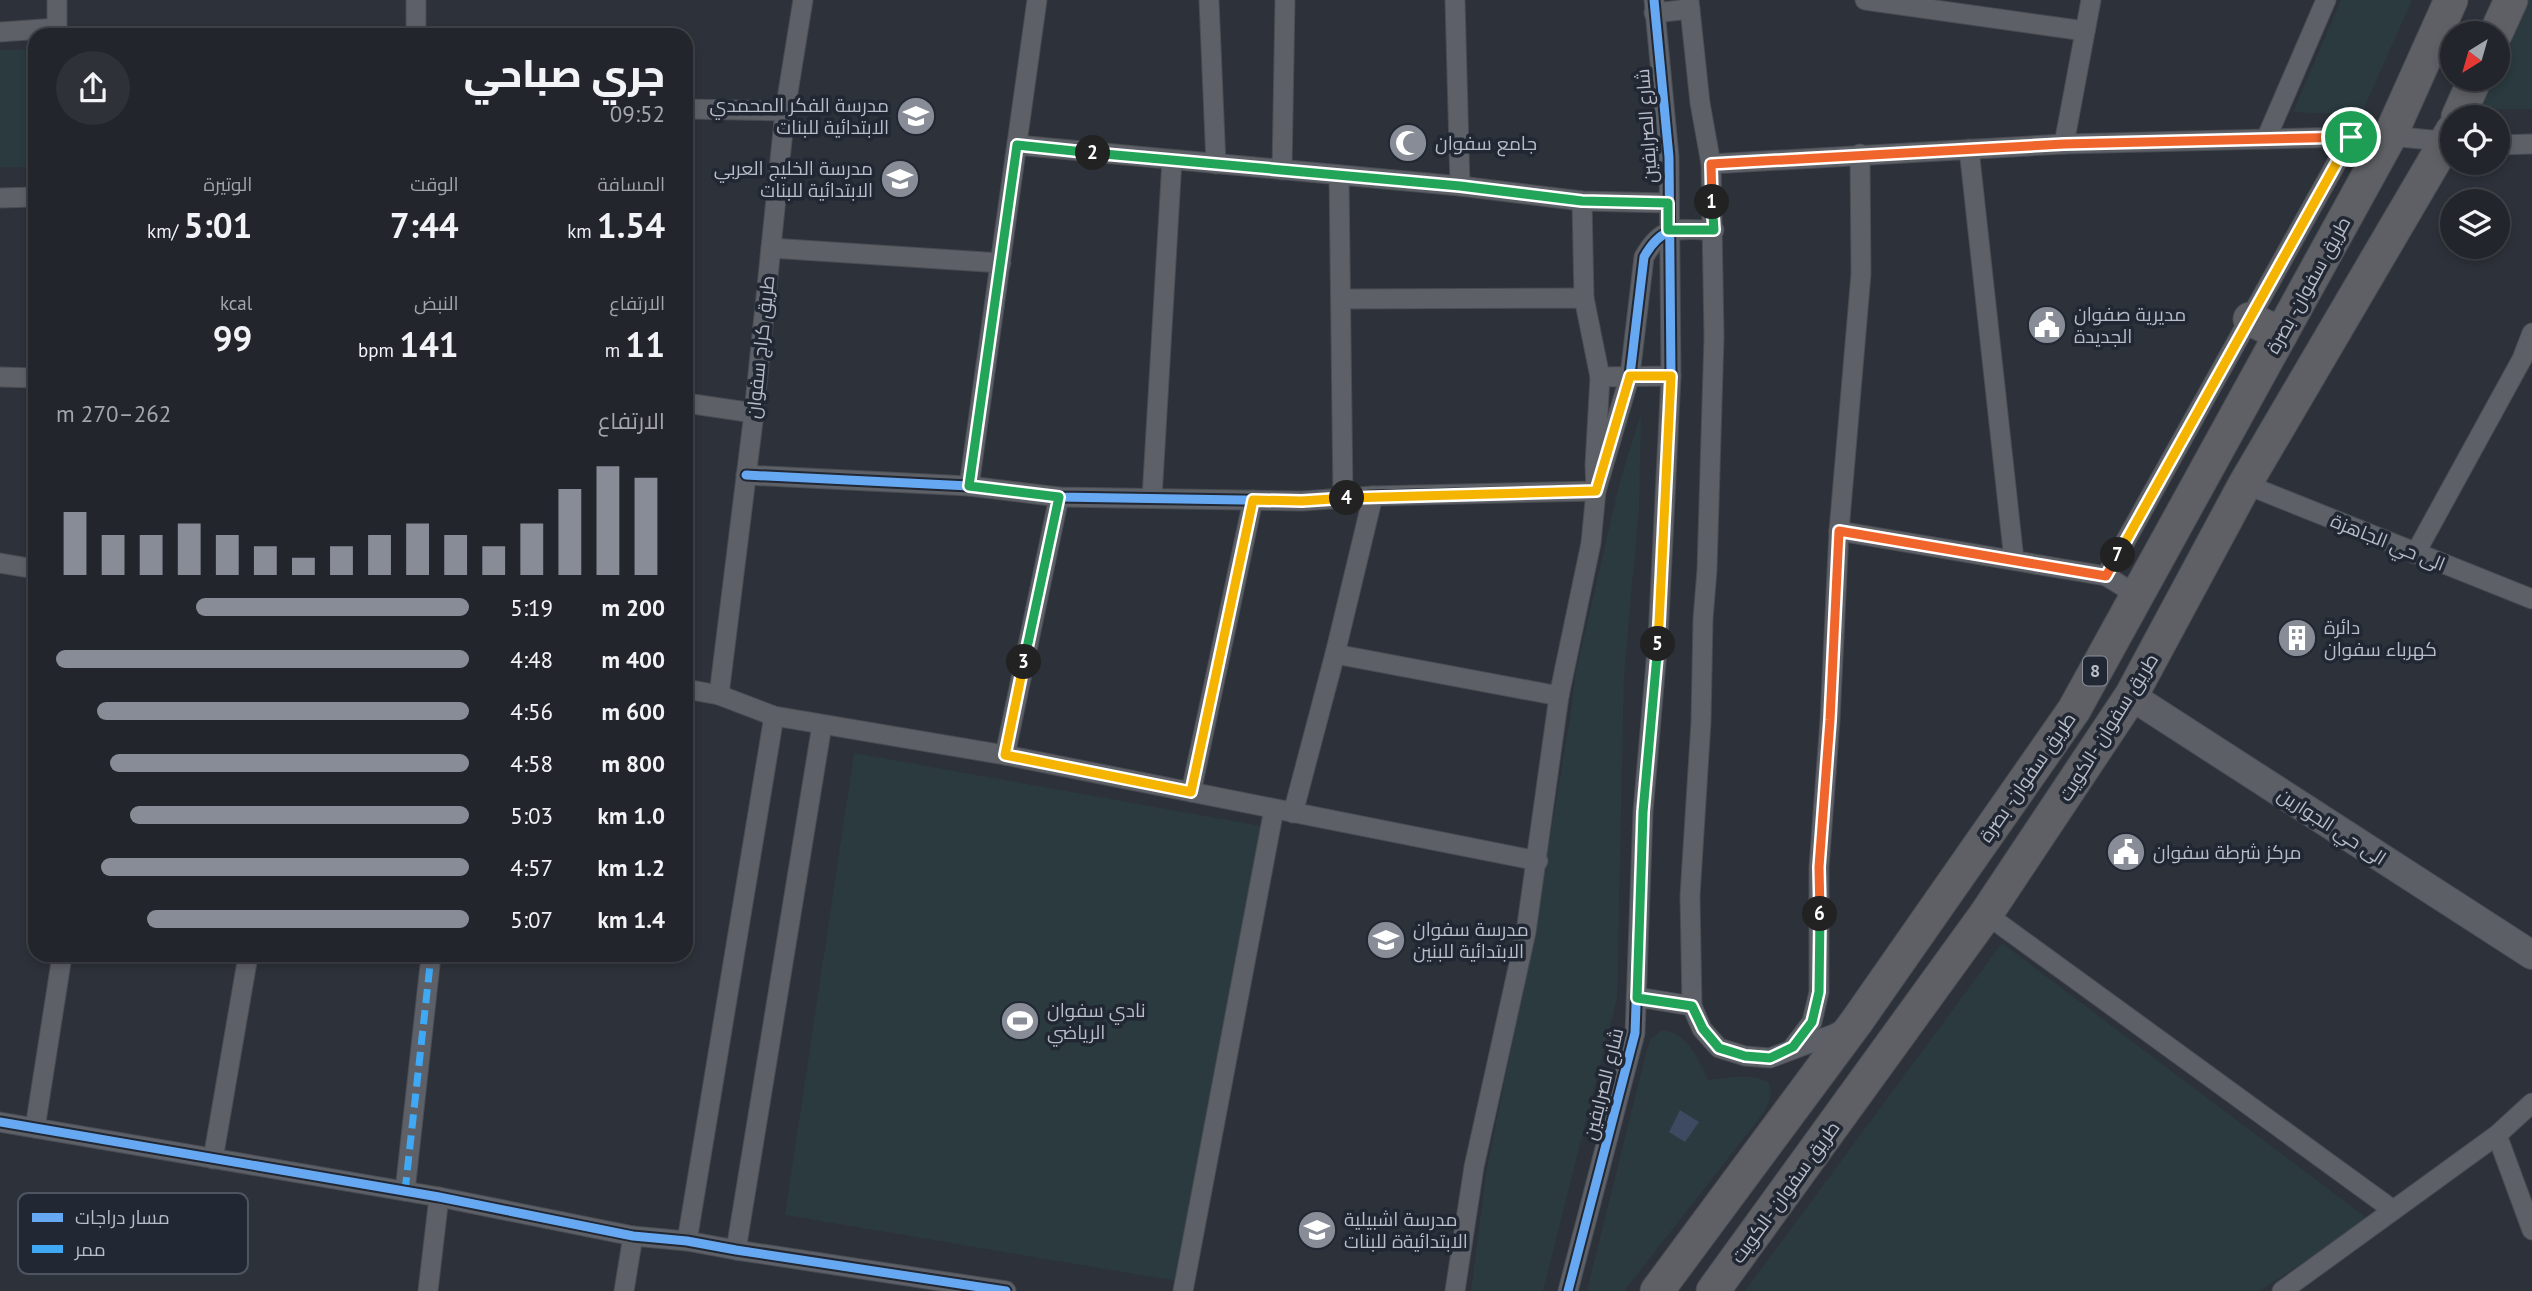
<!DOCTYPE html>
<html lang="ar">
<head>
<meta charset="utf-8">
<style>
	:root { --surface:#22252b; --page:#2e3137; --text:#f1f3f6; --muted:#a2a5a9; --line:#3f4247; --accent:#878c97 }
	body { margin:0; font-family:"PT Sans",Cairo,sans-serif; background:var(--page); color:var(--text); direction:rtl; height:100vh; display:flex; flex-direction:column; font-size:26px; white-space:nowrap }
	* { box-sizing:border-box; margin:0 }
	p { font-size:23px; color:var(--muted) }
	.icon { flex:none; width:38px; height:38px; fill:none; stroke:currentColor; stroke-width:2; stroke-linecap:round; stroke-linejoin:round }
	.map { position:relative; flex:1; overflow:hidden; direction:ltr }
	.sheet { position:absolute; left:28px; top:28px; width:665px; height:934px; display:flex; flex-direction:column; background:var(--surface); border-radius:21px; box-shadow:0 4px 10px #0003,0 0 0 2px var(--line); direction:rtl }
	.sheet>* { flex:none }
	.needle { width:46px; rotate:217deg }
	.buttons { position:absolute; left:2440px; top:21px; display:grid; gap:14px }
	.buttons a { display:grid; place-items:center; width:70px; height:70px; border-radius:50%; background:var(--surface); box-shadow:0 4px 10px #0003,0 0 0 2px var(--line); font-size:35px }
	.pin { position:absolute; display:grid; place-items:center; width:60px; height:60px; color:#fff; margin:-30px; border:4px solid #fff; border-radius:50%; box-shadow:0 2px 7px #0007 }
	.km { position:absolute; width:35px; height:35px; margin:-18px; border-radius:50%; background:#222; color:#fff; font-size:19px; line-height:35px; text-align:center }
	.round { display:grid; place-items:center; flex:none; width:74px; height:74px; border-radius:37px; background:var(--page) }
	.overview { display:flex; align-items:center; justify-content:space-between; height:119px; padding:0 28px }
	h1 { font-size:38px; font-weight:800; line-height:52px }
	.figures { display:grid; grid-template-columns:repeat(3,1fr); gap:10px; height:119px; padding:7px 28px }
	.figures div { display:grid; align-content:center }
	.figures b { font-size:35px; font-weight:800 }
	.figures small { font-size:19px; font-weight:400 }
	.figures p { font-size:19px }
	.chart { height:196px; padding:14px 28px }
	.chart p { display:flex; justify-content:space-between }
	.chart svg { width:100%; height:126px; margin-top:7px; stroke:var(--accent); stroke-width:6 }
	ul { padding:0 28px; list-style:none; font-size:23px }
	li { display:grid; grid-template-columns:112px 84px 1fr; align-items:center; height:52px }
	li i { height:18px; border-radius:9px; background:var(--accent) }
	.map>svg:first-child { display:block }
	.green { fill:#2a3a3e }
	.water { fill:#3e4a61 }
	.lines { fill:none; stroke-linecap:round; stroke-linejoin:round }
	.minor-casing { stroke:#494c52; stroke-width:21 }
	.secondary-casing { stroke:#4b4e56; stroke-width:30 }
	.trunk-casing { stroke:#4a4d55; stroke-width:35 }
	.minor { stroke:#5d6067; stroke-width:19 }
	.secondary { stroke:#5c5f66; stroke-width:28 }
	.trunk { stroke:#5e6065; stroke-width:33 }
	.quiet { stroke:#3fa9f5; stroke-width:7; stroke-dasharray:14 7; stroke-linecap:butt }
	.cycleway-casing { stroke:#212733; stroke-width:13 }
	.cycleway { stroke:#66a8f1; stroke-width:9 }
	.split-1-casing { stroke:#fff; stroke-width:14 }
	.split-2-casing { stroke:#fff; stroke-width:14 }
	.split-3-casing { stroke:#fff; stroke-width:14 }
	.split-4-casing { stroke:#fff; stroke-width:14 }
	.split-5-casing { stroke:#fff; stroke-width:14 }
	.split-6-casing { stroke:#fff; stroke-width:14 }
	.split-7-casing { stroke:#fff; stroke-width:14 }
	.split-8-casing { stroke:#fff; stroke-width:14 }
	.split-1 { stroke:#f0652b; stroke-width:9 }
	.split-2 { stroke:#22a559; stroke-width:9 }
	.split-3 { stroke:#22a559; stroke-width:9 }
	.split-4 { stroke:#f5b400; stroke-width:9 }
	.split-5 { stroke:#f5b400; stroke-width:9 }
	.split-6 { stroke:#22a559; stroke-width:9 }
	.split-7 { stroke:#f0652b; stroke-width:9 }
	.split-8 { stroke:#f5b400; stroke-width:9 }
	.labels { text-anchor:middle; stroke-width:7; stroke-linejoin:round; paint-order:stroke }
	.shield { fill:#212733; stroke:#8b909c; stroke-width:2 }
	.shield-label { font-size:18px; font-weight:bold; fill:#b8bdc9 }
	.poi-label { font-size:19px; fill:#b8bdc9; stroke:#212733; text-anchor:start }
	.street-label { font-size:19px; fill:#b8bdc9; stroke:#212733 }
	.key { fill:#212733; stroke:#4e5460; stroke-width:2 }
	.key-label { font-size:19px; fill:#b8bdc9 }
</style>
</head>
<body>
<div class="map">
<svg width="2532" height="1291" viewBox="0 0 2532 1291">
	<rect width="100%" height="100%" fill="#2d3139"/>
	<!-- green -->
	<g class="green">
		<path d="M 2341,0 L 2412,0 L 2361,115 L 2293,112 Z"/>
		<path d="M 2524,0 L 2532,0 L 2532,109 L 2473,109 L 2487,79 L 2497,79 L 2497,57 Z"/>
		<path d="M 0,50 L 26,50 L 29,167 L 0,167 Z"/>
		<path d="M 1641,413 L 1639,508 L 1624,674 L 1617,998 L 1543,1291 L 1471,1291 L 1486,1173 L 1534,934 L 1571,711 L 1576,671 L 1620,481 Z"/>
		<path d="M 854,753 L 1261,826 L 1177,1281 L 785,1215 Z"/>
		<path d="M 2002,943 L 2369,1220 L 2259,1291 L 1745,1291 Z"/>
		<path d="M 1661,1030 C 1689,1033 1697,1058 1708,1080 C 1728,1078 1752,1072 1769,1083 L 1771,1095 L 1765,1111 L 1624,1291 L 1587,1291 L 1646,1053 L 1650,1040 Z"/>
	</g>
	<!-- water -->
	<path class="water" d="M 1680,1110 L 1699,1122 L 1685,1142 L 1669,1132 Z"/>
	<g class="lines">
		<!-- minor casing -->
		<g class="minor-casing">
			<g id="minor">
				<path d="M 416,0 L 416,35"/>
				<path d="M 1209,0 L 1216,164"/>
				<path d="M 1455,0 L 1460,186"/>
				<path d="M 1689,0 L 1700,103 L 1711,164 L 1714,337 L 1707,570 L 1703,619 L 1701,722 L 1690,896 L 1692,1006 L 1702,1029 L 1719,1048 L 1745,1056 L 1770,1058 L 1834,1034 L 1847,1027"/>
				<path d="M 1865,0 L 2085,31"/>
				<path d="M 1654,13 L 1690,9"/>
				<path d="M 0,32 L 57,28"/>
				<path d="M 57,35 L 57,0"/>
				<path d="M 686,109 L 785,111"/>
				<path d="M 2266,139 L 2326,0"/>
				<path d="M 2064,144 L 2091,0"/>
				<path d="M 1017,145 L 1460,186 L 1582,201 L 1668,203"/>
				<path d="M 2497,145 L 2532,144"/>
				<path d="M 1969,149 L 2014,560"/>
				<path d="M 1711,164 L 2064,144 L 2390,136 L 2452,142"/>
				<path d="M 1282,170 L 1285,0"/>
				<path d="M 1339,175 L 1343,498"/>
				<path d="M 0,198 L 35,197"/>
				<path d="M 1582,201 L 1584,298"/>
				<path d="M 771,248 L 1001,263"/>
				<path d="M 1341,299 L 1584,298 L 1600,377 L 1595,465 L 1596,491 L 1591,543 L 1559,696 L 1526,932 L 1474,1167 L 1455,1291"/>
				<path d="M 0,377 L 35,378"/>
				<path d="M 1600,377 L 1671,376"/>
				<path d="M 686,403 L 754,413"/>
				<path d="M 746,475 L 969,486 L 1059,497 L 1302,501 L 1373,496 L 1596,491 L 1630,375 L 1644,257 C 1663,223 1679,230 1714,230"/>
				<path d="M 2245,484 L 2532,599"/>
				<path d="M 969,486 L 1037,0"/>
				<path d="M 1152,498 L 1172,160"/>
				<path d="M 1839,531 L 2106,576 L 2137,595"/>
				<path d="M 2415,554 L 2522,359 L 2532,333"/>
				<path d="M 0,563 L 35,569"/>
				<path d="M 2106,576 L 2351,137"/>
				<path d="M 1335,654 L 1559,696"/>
				<path d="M 686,689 L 719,695 L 774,716 L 1005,755 L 1538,861"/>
				<path d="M 719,695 L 754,413 L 785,111 L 803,0"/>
				<path d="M 1005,755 L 1059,497"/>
				<path d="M 1191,792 L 1253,500"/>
				<path d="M 1293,813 L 1335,654 L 1373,496"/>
				<path d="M 1986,914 L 2393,1210"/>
				<path d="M 1637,997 L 1692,1006"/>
				<path d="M 1793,1047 L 1812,1022 L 1819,992 L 1819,867 L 1830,720 L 1839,531 L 1861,274 L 1860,154"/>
				<path d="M 0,1122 L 439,1197 L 633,1236 L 687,1241 L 736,1250 L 1006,1291"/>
				<path d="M 35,1128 L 62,956"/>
				<path d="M 2497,1135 L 2532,1230"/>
				<path d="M 213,1159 L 248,956"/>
				<path d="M 405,1191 L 431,956"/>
				<path d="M 687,1241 L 774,716"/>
				<path d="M 736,1250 L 822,725"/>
				<path d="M 428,1291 L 439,1197"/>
				<path d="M 624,1291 L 633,1236"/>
				<path d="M 1183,1291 L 1274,809"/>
				<path d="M 1568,1291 L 1635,1033 L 1643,812 L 1658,639 L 1671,376 L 1669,157 L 1654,0"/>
				<path d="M 2282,1291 L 2497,1135 L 2532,1103"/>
			</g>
		</g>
		<!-- secondary casing -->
		<g class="secondary-casing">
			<path id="secondary" d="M 2131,696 L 2532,955"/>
		</g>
		<!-- trunk casing -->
		<g class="trunk-casing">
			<g id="trunk">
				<path d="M 2496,33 L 2511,0"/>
				<path d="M 2458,117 L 2475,79"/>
				<path d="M 2250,319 L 2281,334"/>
				<path d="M 1657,1291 L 1857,1021 L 2074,710 L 2390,136 L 2451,0"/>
				<path d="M 1713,1291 L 1986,914 L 2131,696 L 2245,484 L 2452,131"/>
			</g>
		</g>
		<!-- minor -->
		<use href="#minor" class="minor"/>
		<!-- secondary -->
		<use href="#secondary" class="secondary"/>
		<!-- trunk -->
		<use href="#trunk" class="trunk"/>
		<!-- quiet -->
		<path class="quiet" d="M 405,1191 L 431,956"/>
		<!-- cycleway casing -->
		<g class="cycleway-casing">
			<g id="cycleway">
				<path d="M 746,475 L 969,486 L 1059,497 L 1302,501 L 1373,496 L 1596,491 L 1630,375 L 1644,257 C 1663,223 1679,230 1714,230"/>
				<path d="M 0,1122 L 439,1197 L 633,1236 L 687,1241 L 736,1250 L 1006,1291"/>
				<path d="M 1568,1291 L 1635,1033 L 1643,812 L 1658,639 L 1671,376 L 1669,157 L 1654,0"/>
			</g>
		</g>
		<!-- cycleway -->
		<use href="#cycleway" class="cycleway"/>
	</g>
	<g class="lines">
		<!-- split-1 casing -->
		<g class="split-1-casing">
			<path id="split-1" d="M 1712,202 L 1711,164 L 2064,144 L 2351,137"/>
		</g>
		<!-- split-2 casing -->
		<g class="split-2-casing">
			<path id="split-2" d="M 1093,153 L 1460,186 L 1582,201 L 1668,203 L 1668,230 L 1714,230 L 1712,202"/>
		</g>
		<!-- split-3 casing -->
		<g class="split-3-casing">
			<path id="split-3" d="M 1024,662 L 1059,497 L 969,486 L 1017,145 L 1093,153"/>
		</g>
		<!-- split-4 casing -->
		<g class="split-4-casing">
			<path id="split-4" d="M 1024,662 L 1005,755 L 1191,792 L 1253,500 L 1302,501 L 1347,498"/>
		</g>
		<!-- split-5 casing -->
		<g class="split-5-casing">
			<path id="split-5" d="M 1347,498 L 1596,491 L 1630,376 L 1671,376 L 1658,644"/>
		</g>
		<!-- split-6 casing -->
		<g class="split-6-casing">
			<path id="split-6" d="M 1658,644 L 1643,812 L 1637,998 L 1692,1006 L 1703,1029 L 1719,1048 L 1745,1056 L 1770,1058 L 1793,1047 L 1812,1022 L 1819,992 L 1820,914"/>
		</g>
		<!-- split-7 casing -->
		<g class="split-7-casing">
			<path id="split-7" d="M 1820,914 L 1819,867 L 1830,720 L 1839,531 L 2106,576 L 2118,555"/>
		</g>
		<!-- split-8 casing -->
		<g class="split-8-casing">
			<path id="split-8" d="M 2118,555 L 2351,137"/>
		</g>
		<!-- split-1 -->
		<use href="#split-1" class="split-1"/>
		<!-- split-2 -->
		<use href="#split-2" class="split-2"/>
		<!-- split-3 -->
		<use href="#split-3" class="split-3"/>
		<!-- split-4 -->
		<use href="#split-4" class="split-4"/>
		<!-- split-5 -->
		<use href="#split-5" class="split-5"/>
		<!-- split-6 -->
		<use href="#split-6" class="split-6"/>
		<!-- split-7 -->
		<use href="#split-7" class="split-7"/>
		<!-- split-8 -->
		<use href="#split-8" class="split-8"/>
	</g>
	<!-- icons -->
	<defs>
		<g id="school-disc" transform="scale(2.0125)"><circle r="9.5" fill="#878c97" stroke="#212733"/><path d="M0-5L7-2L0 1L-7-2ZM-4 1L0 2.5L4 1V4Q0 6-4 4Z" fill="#fff"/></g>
		<g id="mosque-disc" transform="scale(2.0125)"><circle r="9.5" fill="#878c97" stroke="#212733"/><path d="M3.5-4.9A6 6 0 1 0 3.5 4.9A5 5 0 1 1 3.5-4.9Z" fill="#fff"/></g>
		<g id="civic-disc" transform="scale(2.0125)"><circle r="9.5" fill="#878c97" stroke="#212733"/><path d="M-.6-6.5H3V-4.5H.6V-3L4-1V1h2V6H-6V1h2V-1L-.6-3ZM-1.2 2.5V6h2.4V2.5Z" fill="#fff"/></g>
		<g id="building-disc" transform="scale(2.0125)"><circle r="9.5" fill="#878c97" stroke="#212733"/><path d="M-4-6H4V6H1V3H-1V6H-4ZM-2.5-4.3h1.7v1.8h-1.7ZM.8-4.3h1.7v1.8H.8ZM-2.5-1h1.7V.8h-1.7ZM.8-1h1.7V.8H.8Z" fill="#fff"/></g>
		<g id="stadium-disc" transform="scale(2.0125)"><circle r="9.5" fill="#878c97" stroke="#212733"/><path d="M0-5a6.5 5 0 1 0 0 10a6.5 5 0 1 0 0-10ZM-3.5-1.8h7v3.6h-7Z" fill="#fff"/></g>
	</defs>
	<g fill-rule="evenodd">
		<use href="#school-disc" x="916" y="116"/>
		<use href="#mosque-disc" x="1408" y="143"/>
		<use href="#school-disc" x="900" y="179"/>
		<use href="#civic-disc" x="2047" y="325"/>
		<use href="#building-disc" x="2297" y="638"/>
		<use href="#civic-disc" x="2126" y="852"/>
		<use href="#school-disc" x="1386" y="940"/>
		<use href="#stadium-disc" x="1020" y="1021"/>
		<use href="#school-disc" x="1317" y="1230"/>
	</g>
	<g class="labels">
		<!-- shield labels -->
		<rect class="shield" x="2083" y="656.5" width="24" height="29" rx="5"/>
		<g class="shield-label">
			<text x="2095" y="677">8</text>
		</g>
		<!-- poi labels -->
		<g class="poi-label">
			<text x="889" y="112" text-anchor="end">مدرسة الفكر المحمدي<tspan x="889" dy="22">الابتدائية للبنات</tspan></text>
			<text x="1435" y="150">جامع سفوان</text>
			<text x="873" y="175" text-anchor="end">مدرسة الخليج العربي<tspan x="873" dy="22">الابتدائية للبنات</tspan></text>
			<text x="2074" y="321">مديرية صفوان<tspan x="2074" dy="22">الجديدة</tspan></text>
			<text x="2324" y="634">دائرة<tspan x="2324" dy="22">كهرباء سفوان</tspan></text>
			<text x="2153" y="859">مركز شرطة سفوان</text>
			<text x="1413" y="936">مدرسة سفوان<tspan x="1413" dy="22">الابتدائية للبنين</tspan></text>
			<text x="1047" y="1017">نادي سفوان<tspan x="1047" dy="22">الرياضي</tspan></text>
			<text x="1344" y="1226">مدرسة اشبيلية<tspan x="1344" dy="22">الابتدائيةة للبنات</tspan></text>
		</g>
		<!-- street labels -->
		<g class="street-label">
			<text transform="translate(1646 126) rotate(-94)" y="7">شارع الصرايفين</text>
			<text transform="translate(2308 285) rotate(-61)" y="7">طريق سفوان- بصرة</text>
			<text transform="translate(760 347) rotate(-84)" y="7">طريق كراج سفوان</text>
			<text transform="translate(2388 542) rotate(22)" y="7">الى حي الجاهزة</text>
			<text transform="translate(2108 727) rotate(-58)" y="7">طريق سفوان -الكويت</text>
			<text transform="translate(2027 777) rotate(-55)" y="7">طريق سفوان- بصرة</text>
			<text transform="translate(2332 826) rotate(33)" y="7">الى حي الجوارين</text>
			<text transform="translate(1603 1084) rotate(-76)" y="7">شارع الصرايفين</text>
			<text transform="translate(1785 1192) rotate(-54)" y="7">طريق سفوان -الكويت</text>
		</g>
	</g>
	<!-- legend -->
	<rect x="18" y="1193" width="230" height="81" rx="10" class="key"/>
	<rect x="32" y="1213" width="31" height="9" fill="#66a8f1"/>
	<rect x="32" y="1245" width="31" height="8" fill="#3fa9f5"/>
	<g class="key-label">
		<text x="75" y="1224">مسار دراجات</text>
		<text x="75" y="1256">ممر</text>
	</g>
</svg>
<div class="buttons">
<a><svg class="needle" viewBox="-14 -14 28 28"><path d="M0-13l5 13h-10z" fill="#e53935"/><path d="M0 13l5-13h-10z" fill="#a2a5a9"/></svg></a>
<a><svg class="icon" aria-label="locate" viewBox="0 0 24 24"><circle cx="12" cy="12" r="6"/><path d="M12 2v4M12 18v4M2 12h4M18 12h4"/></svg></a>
<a><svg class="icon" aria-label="layers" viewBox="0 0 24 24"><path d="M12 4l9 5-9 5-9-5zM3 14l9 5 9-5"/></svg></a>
</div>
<div class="pin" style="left:2351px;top:137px;background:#1e9e55"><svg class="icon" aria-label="arrive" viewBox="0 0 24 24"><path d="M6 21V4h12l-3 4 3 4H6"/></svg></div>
<b class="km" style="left:1712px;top:202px">1</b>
<b class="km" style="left:1093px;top:153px">2</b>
<b class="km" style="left:1024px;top:662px">3</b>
<b class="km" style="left:1347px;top:498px">4</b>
<b class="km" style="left:1658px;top:644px">5</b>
<b class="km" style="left:1820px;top:914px">6</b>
<b class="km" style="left:2118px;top:555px">7</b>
<section class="sheet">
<div class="overview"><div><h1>جري صباحي</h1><p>09:52</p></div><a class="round"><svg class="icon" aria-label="share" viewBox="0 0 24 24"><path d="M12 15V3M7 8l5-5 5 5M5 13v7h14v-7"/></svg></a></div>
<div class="figures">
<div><p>المسافة</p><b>1.54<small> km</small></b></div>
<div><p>الوقت</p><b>7:44</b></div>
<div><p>الوتيرة</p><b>5:01<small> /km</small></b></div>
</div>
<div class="figures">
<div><p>الارتفاع</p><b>11<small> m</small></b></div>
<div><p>النبض</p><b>141<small> bpm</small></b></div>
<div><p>kcal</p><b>99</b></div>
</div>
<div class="chart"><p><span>الارتفاع</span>262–270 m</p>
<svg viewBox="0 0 160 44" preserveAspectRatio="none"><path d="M5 44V22M15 44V30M25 44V30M35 44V26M45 44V30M55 44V34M65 44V38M75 44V34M85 44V30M95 44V26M105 44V30M115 44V34M125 44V26M135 44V14M145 44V6M155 44V10"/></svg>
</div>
<ul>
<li><b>200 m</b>5:19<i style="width:66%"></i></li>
<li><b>400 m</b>4:48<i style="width:100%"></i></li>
<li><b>600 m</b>4:56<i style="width:90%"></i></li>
<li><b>800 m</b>4:58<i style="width:87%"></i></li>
<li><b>1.0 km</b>5:03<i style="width:82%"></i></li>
<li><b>1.2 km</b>4:57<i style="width:89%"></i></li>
<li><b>1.4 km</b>5:07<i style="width:78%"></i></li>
</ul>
</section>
</div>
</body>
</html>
